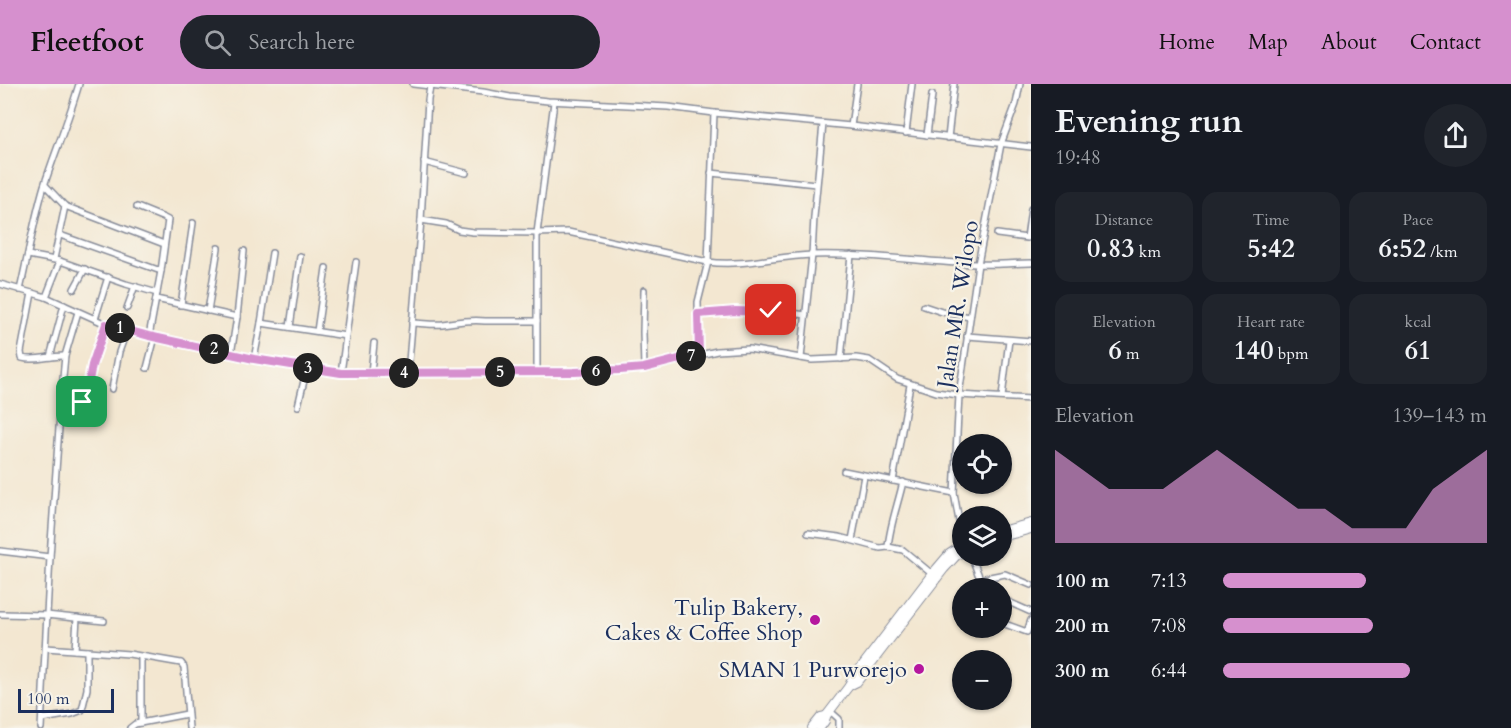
<!DOCTYPE html>
<html lang="en">
<head>
<meta charset="utf-8">
<style>
	:root { --surface:#171b24; --page:#20242c; --text:#f1f3f6; --muted:#9ea1a6; --accent:#d690ce }
	body { margin:0; font-family:Cardo,serif; background:var(--page); color:var(--text); height:100vh; display:flex; flex-direction:column; font-size:22px; white-space:nowrap }
	* { box-sizing:border-box; margin:0 }
	p { font-size:20px; color:var(--muted) }
	.icon { flex:none; width:33px; height:33px; fill:none; stroke:currentColor; stroke-width:2; stroke-linecap:round; stroke-linejoin:round }
	.map { position:relative; flex:1; overflow:hidden }
	.details { display:flex; flex-direction:column; background:var(--surface); width:480px }
	.details>* { flex:none }
	.buttons { position:absolute; left:952px; top:350px; display:grid; gap:12px }
	.buttons a { display:grid; place-items:center; width:60px; height:60px; border-radius:50%; background:var(--surface); box-shadow:0 2px 4px #0004; font-size:30px }
	.scale { position:absolute; left:18px; bottom:15px; width:96px; box-sizing:border-box; padding-left:6px; border:3px solid #1b2f5e; border-top:0; font-size:16px; line-height:21px; white-space:nowrap; color:#1b2f5e; -webkit-text-stroke:4px #f7f3e8; paint-order:stroke }
	.pin { position:absolute; display:grid; place-items:center; width:51px; height:51px; color:#fff; margin:-26px; border-radius:12px; box-shadow:0 3px 9px #0006 }
	.km { position:absolute; width:30px; height:30px; margin:-15px; border-radius:50%; background:#222; color:#fff; font-size:16px; line-height:30px; text-align:center }
	.round { display:grid; place-items:center; flex:none; width:63px; height:63px; border-radius:32px; background:var(--page) }
	.head { display:flex; align-items:center; justify-content:space-between; height:102px; padding:0 24px }
	h1 { font-size:33px; font-weight:800; line-height:45px }
	.metrics { display:grid; grid-template-columns:repeat(3,1fr); gap:9px; height:102px; padding:6px 24px }
	.metrics div { display:grid; align-content:center; border-radius:15px; background:var(--page); text-align:center }
	.metrics b { font-size:26px; font-weight:800 }
	.metrics small { font-size:16px; font-weight:400 }
	.metrics p { font-size:16px }
	.chart { height:168px; padding:12px 24px }
	.chart p { display:flex; justify-content:space-between }
	.chart svg { width:100%; height:108px; margin-top:6px; fill:var(--accent); opacity:.7 }
	ul { padding:0 24px; list-style:none; font-size:20px }
	li { display:grid; grid-template-columns:96px 72px 1fr; align-items:center; height:45px }
	li i { height:15px; border-radius:8px; background:var(--accent) }
	header { display:flex; align-items:center; gap:36px; box-sizing:border-box; height:84px; padding:0 30px; background:var(--accent); color:#111 }
	header strong { font-size:28px }
	nav { display:flex; gap:33px; margin-inline-start:auto; font-size:21px }
	.search { width:420px; height:54px; background:var(--page); display:flex; align-items:center; gap:15px; box-sizing:border-box; padding:0 21px; border-radius:33px; color:var(--muted); font-size:22px }
	main { display:flex; flex:1; min-height:0 }
	.map>svg:first-child { display:block }
	.lines { fill:none; stroke-linecap:round; stroke-linejoin:round }
	.minor-casing { stroke:#878b98; stroke-width:8 }
	.secondary-casing { stroke:#878b98; stroke-width:10 }
	.minor { stroke:#fff; stroke-width:5 }
	.secondary { stroke:#fff; stroke-width:8 }
	.route-casing { stroke:#fff; stroke-width:12 }
	.route { stroke:#d690ce; stroke-width:8 }
	.poi-dot { fill:#b5179e; stroke:#f7f3e8; stroke-width:2 }
	.labels { text-anchor:middle; stroke-width:4.5; stroke-linejoin:round; paint-order:stroke }
	.street-label { font-size:22px; fill:#1b2f5e; stroke:#f7f3e8 }
	.poi-label { font-size:22px; fill:#1b2f5e; stroke:#f7f3e8; text-anchor:end }
</style>
</head>
<body>
<header>
<strong>Fleetfoot</strong>
<div class="search"><svg class="icon" aria-label="search" viewBox="0 0 24 24"><circle cx="10" cy="10" r="6"/><path d="M15 15l6 6"/></svg>Search here</div>
<nav><a>Home</a><a>Map</a><a>About</a><a>Contact</a></nav>
</header>
<main>
<div class="map">
<svg width="1031" height="644" viewBox="0 0 1031 644">
	<rect width="100%" height="100%" fill="#f7f3e8"/>
	<filter id="ink" filterUnits="userSpaceOnUse"><feTurbulence type="fractalNoise" baseFrequency=".0167" numOctaves="2"/><feDisplacementMap in="SourceGraphic" scale="12" xChannelSelector="R" yChannelSelector="G"/><feConvolveMatrix kernelMatrix="1 2 1 2 8 2 1 2 1" color-interpolation-filters="sRGB"/></filter>
	<filter id="wash" filterUnits="userSpaceOnUse"><feTurbulence type="fractalNoise" baseFrequency=".008" numOctaves="4" result="noise"/><feDisplacementMap in="SourceGraphic" scale="24" xChannelSelector="R" yChannelSelector="G"/><feGaussianBlur stdDeviation="1.35" result="paint"/><feColorMatrix in="noise" values="0 0 0 0 0 0 0 0 0 0 0 0 0 0 0 0 0 1.4 0 .05"/><feComposite in="paint" operator="in"/></filter>
	<g filter="url(#wash)">
		<rect width="100%" height="100%" fill="#f3e7d1"/>
	</g>
	<g filter="url(#ink)">
		<g class="lines">
			<!-- minor casing -->
			<g class="minor-casing">
				<g id="minor">
					<path d="M 413,0 L 430,2"/>
					<path d="M 851,42 L 857,0"/>
					<path d="M 906,49 L 912,0"/>
					<path d="M 927,51 L 932,11"/>
					<path d="M 948,54 L 954,0"/>
					<path d="M 424,78 L 466,89"/>
					<path d="M 711,89 L 816,100"/>
					<path d="M 45,101 L 65,122 L 164,160"/>
					<path d="M 137,123 L 164,134 L 168,136 L 161,187 L 149,252"/>
					<path d="M 421,136 L 446,140 L 459,146 L 473,148 L 537,149 L 568,148 L 708,178 C 742,183 777,172 812,171 C 867,169 921,178 976,180 C 994,181 1013,179 1031,179"/>
					<path d="M 997,150 L 1027,154 L 1031,125"/>
					<path d="M 60,151 L 161,187"/>
					<path d="M 28,171 L 60,177 L 126,200 L 157,209"/>
					<path d="M 54,175 L 65,122"/>
					<path d="M 0,200 L 46,213 L 106,240 L 149,252 L 254,275 L 341,289 L 574,288 L 620,286 L 644,284 L 717,267 L 749,265 L 812,276 L 856,274 L 869,276 L 897,295 L 936,308 L 959,311 L 1031,315"/>
					<path d="M 74,205 L 85,185"/>
					<path d="M 20,206 C 28,171 34,136 44,102 C 55,68 69,35 79,0"/>
					<path d="M 32,209 L 21,268 L 22,274 C 36,278 51,271 65,272"/>
					<path d="M 46,213 L 60,177"/>
					<path d="M 156,215 L 237,233"/>
					<path d="M 181,221 L 193,139"/>
					<path d="M 924,222 L 942,228 L 970,233"/>
					<path d="M 127,224 L 135,202"/>
					<path d="M 208,227 L 218,164"/>
					<path d="M 698,230 L 736,227 L 765,228 L 771,226 L 806,231"/>
					<path d="M 95,235 L 108,193"/>
					<path d="M 261,239 L 346,252"/>
					<path d="M 412,239 C 422,239 432,241 442,240 C 457,238 470,235 485,237 L 537,237"/>
					<path d="M 290,243 L 300,172"/>
					<path d="M 317,247 L 326,184"/>
					<path d="M 967,252 L 1031,257"/>
					<path d="M 231,270 L 237,233 L 244,167"/>
					<path d="M 699,270 L 698,218 L 708,178 L 714,29"/>
					<path d="M 50,273 L 64,221"/>
					<path d="M 801,274 L 812,171 L 814,133 L 823,40"/>
					<path d="M 254,275 L 261,239 L 272,169"/>
					<path d="M 841,275 L 851,171"/>
					<path d="M 147,284 L 155,253"/>
					<path d="M 644,284 L 643,248 L 644,206"/>
					<path d="M 537,288 L 537,149 L 554,18"/>
					<path d="M 341,289 L 356,178"/>
					<path d="M 371,289 L 374,259"/>
					<path d="M 408,289 L 421,136 L 428,16 L 430,2 L 483,8 L 510,13 L 548,17 L 668,23 L 714,29 L 851,42 L 1031,63"/>
					<path d="M 112,305 L 119,268 L 127,246"/>
					<path d="M 1002,313 L 1009,256"/>
					<path d="M 61,315 L 81,318 L 85,316 L 92,281 L 106,240"/>
					<path d="M 298,322 L 307,284"/>
					<path d="M 844,387 L 954,409"/>
					<path d="M 893,397 L 910,301"/>
					<path d="M 963,448 L 959,437 L 954,409 L 959,311 L 978,180 L 1001,60 L 1016,20 L 1020,0"/>
					<path d="M 808,449 L 839,453 L 880,464 L 888,463 L 903,466 L 932,490"/>
					<path d="M 852,456 L 864,392"/>
					<path d="M 888,463 C 890,441 898,420 903,398"/>
					<path d="M 0,467 L 50,473"/>
					<path d="M 971,471 L 980,495 L 976,504"/>
					<path d="M 980,495 L 1005,490 L 1031,501"/>
					<path d="M 1002,515 L 1031,528"/>
					<path d="M 0,530 L 46,531 L 104,537"/>
					<path d="M 1002,539 L 1027,548 L 1031,536"/>
					<path d="M 46,564 L 129,570 L 181,579 L 184,583 L 189,644"/>
					<path d="M 75,566 L 77,534"/>
					<path d="M 141,573 L 141,639"/>
					<path d="M 830,627 L 839,635 L 839,644"/>
					<path d="M 42,635 L 72,630 L 82,626 L 87,605 L 87,567"/>
					<path d="M 41,644 L 50,473 L 61,315 L 65,272 L 78,228"/>
					<path d="M 130,644 L 135,640 L 187,630"/>
				</g>
			</g>
			<!-- secondary casing -->
			<g class="secondary-casing">
				<g id="secondary">
					<path d="M 1002,447 L 1031,439"/>
					<path d="M 1002,453 L 1031,445"/>
					<path d="M 849,602 L 857,598 L 944,485 L 957,471 L 963,468"/>
					<path d="M 812,644 L 821,633 L 826,632"/>
					<path d="M 820,644 L 825,637 L 826,632 L 849,602 L 852,595 L 932,490 L 949,470 L 963,461"/>
				</g>
			</g>
			<!-- minor -->
			<use href="#minor" class="minor"/>
			<!-- secondary -->
			<use href="#secondary" class="secondary"/>
		</g>
	</g>
	<g class="lines" filter="url(#ink)">
		<!-- route casing -->
		<g class="route-casing">
			<path id="route" d="M 82,318 L 85,316 L 92,281 L 106,240 L 149,252 L 254,275 L 341,289 L 574,288 L 620,286 L 644,284 L 699,270 L 698,230 L 736,227 L 765,228 L 771,226"/>
		</g>
		<!-- route -->
		<use href="#route" class="route"/>
	</g>
	<!-- markers -->
	<g class="poi-dot">
		<circle cx="815" cy="536" r="6"/>
		<circle cx="919" cy="585" r="6"/>
	</g>
	<g class="labels">
		<!-- street labels -->
		<g class="street-label">
			<text transform="translate(957 220) rotate(-81)" y="8">Jalan MR. Wilopo</text>
		</g>
		<!-- poi labels -->
		<g class="poi-label">
			<text x="803" y="531">Tulip Bakery,<tspan x="803" dy="25">Cakes &amp; Coffee Shop</tspan></text>
			<text x="907" y="593">SMAN 1 Purworejo</text>
		</g>
	</g>
</svg>
<div class="buttons">
<a><svg class="icon" aria-label="locate" viewBox="0 0 24 24"><circle cx="12" cy="12" r="6"/><path d="M12 2v4M12 18v4M2 12h4M18 12h4"/></svg></a>
<a><svg class="icon" aria-label="layers" viewBox="0 0 24 24"><path d="M12 4l9 5-9 5-9-5zM3 14l9 5 9-5"/></svg></a>
<a>+</a>
<a>−</a>
</div>
<div class="scale">100 m</div>
<div class="pin" style="left:82px;top:318px;background:#1e9e55"><svg class="icon" aria-label="arrive" viewBox="0 0 24 24"><path d="M6 21V4h12l-3 4 3 4H6"/></svg></div>
<div class="pin" style="left:771px;top:226px;background:#d93025"><svg class="icon" aria-label="check" viewBox="0 0 24 24"><path d="M5 12l5 5 9-10"/></svg></div>
<b class="km" style="left:120px;top:244px">1</b>
<b class="km" style="left:214px;top:265px">2</b>
<b class="km" style="left:308px;top:284px">3</b>
<b class="km" style="left:404px;top:289px">4</b>
<b class="km" style="left:500px;top:288px">5</b>
<b class="km" style="left:596px;top:287px">6</b>
<b class="km" style="left:691px;top:272px">7</b>
</div>
<section class="details">
<div class="head"><div><h1>Evening run</h1><p>19:48</p></div><a class="round"><svg class="icon" aria-label="share" viewBox="0 0 24 24"><path d="M12 15V3M7 8l5-5 5 5M5 13v7h14v-7"/></svg></a></div>
<div class="metrics">
<div><p>Distance</p><b>0.83<small> km</small></b></div>
<div><p>Time</p><b>5:42</b></div>
<div><p>Pace</p><b>6:52<small> /km</small></b></div>
</div>
<div class="metrics">
<div><p>Elevation</p><b>6<small> m</small></b></div>
<div><p>Heart rate</p><b>140<small> bpm</small></b></div>
<div><p>kcal</p><b>61</b></div>
</div>
<div class="chart"><p><span>Elevation</span>139–143 m</p>
<svg viewBox="0 0 160 44" preserveAspectRatio="none"><path d="M0 44V6L10 14L20 22L30 22L40 22L50 14L60 6L70 14L80 22L90 30L100 30L110 38L120 38L130 38L140 22L150 14L160 6V44z"/></svg>
</div>
<ul>
<li><b>100 m</b>7:13<i style="width:54%"></i></li>
<li><b>200 m</b>7:08<i style="width:57%"></i></li>
<li><b>300 m</b>6:44<i style="width:71%"></i></li>
</ul>
</section>
</main>
</body>
</html>
